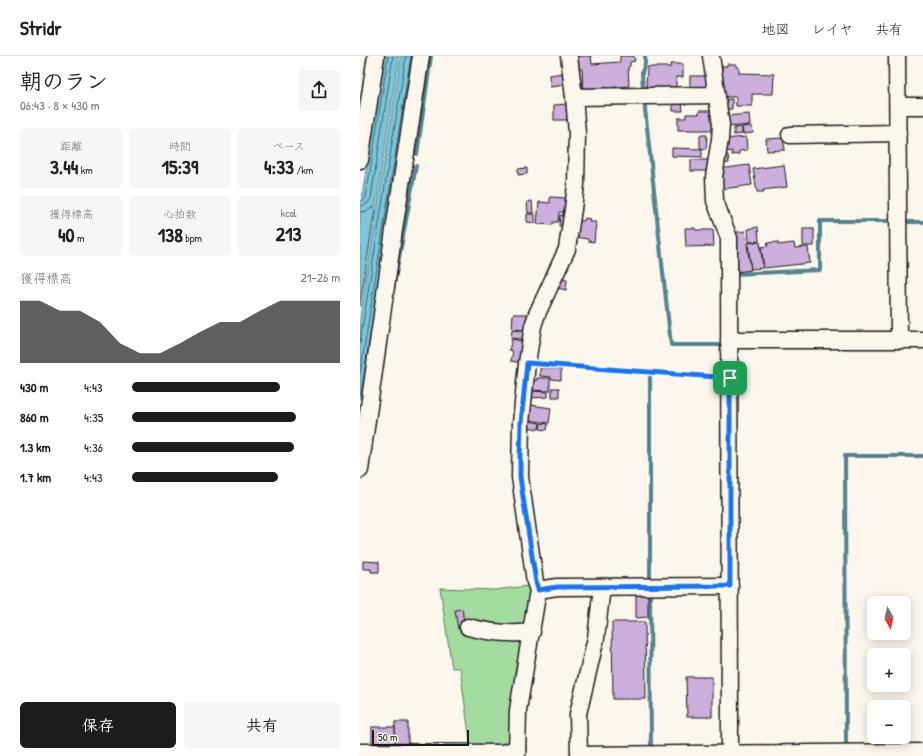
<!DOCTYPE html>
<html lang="ja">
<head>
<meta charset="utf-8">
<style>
	:root { --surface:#fff; --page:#f6f6f6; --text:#202124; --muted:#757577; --line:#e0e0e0; --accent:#1c1c1c }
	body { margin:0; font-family:"Patrick Hand","Klee One",sans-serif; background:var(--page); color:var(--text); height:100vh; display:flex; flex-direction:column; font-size:15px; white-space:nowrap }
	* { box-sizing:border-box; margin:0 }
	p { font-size:13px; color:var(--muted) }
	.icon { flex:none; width:22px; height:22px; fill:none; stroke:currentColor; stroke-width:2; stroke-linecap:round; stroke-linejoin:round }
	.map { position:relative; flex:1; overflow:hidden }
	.side { display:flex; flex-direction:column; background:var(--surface); width:360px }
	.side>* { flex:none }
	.needle { width:26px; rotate:172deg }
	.buttons { position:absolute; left:507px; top:540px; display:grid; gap:8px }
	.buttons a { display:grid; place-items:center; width:44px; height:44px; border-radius:6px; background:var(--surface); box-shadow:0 2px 10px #0003; font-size:20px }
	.scale { position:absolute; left:12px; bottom:10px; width:97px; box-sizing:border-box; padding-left:4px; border:2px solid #1c1c1c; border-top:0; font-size:11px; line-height:14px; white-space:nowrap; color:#1c1c1c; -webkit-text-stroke:3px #fbf7ec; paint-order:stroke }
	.pin { position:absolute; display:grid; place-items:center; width:34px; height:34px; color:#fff; margin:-17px; border-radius:8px; box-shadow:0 2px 6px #0006 }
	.round { display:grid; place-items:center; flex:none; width:42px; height:42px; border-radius:6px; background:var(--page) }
	.headline { display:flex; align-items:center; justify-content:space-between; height:68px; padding:0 20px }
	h1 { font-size:22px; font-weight:800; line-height:30px }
	.metrics { display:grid; grid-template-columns:repeat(3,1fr); gap:6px; height:68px; padding:4px 20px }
	.metrics div { display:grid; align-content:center; border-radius:6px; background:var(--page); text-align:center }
	.metrics b { font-size:20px; font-weight:800 }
	.metrics small { font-size:11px; font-weight:400 }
	.metrics p { font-size:11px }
	.chart { height:112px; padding:8px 20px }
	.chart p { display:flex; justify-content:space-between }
	.chart svg { width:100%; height:72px; margin-top:4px; fill:var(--accent); opacity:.7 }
	.action { display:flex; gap:8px; margin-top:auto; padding:8px 20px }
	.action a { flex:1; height:46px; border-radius:6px; background:var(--accent); color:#fff; font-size:16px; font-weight:800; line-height:46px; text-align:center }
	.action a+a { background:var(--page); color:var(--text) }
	ul { padding:0 20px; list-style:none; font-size:13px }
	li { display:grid; grid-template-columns:64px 48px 1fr; align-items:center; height:30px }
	li i { height:10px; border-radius:5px; background:var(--accent) }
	header { display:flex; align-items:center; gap:24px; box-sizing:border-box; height:56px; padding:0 20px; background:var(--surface); border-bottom:1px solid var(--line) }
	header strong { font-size:19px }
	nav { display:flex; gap:22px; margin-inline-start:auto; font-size:14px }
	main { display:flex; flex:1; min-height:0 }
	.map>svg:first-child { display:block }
	.green { fill:#a3dba0; stroke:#607c5e }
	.water { fill:#7bc6dc; stroke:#55828f }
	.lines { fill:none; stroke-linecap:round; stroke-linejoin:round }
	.shore { stroke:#426069; stroke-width:1 }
	.stream { stroke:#55828f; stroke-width:4 }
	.building { fill:#ccafdc; stroke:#1c1c1c }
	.minor-casing { stroke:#1c1c1c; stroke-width:19 }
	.path { stroke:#1c1c1c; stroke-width:2.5; stroke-dasharray:1 3; stroke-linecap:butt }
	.minor { stroke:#fbf7ec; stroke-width:16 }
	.route-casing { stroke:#fff; stroke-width:8 }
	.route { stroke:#1a73e8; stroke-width:5 }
</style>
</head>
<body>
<header>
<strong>Stridr</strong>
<nav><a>地図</a><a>レイヤ</a><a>共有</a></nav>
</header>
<main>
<section class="side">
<div class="headline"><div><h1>朝のラン</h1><p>06:43 · 8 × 430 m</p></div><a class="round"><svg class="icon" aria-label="share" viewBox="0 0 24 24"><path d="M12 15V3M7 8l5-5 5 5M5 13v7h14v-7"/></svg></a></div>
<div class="metrics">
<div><p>距離</p><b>3.44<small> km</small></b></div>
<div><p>時間</p><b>15:39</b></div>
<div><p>ペース</p><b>4:33<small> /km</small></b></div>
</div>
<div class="metrics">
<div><p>獲得標高</p><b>40<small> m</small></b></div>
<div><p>心拍数</p><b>138<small> bpm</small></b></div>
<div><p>kcal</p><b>213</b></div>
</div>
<div class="chart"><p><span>獲得標高</span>21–26 m</p>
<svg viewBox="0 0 160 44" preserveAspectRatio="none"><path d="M0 44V6L10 6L20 12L30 12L40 19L50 32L60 38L70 38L80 32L90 25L100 19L110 19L120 12L130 6L140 6L150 6L160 6V44z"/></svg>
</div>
<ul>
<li><b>430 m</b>4:43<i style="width:71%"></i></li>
<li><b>860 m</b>4:35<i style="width:79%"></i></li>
<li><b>1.3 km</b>4:36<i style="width:78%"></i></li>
<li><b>1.7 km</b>4:43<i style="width:70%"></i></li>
</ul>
<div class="action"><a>保存</a><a>共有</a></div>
</section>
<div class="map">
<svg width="563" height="700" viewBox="0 0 563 700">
	<rect width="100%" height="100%" fill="#fbf7ec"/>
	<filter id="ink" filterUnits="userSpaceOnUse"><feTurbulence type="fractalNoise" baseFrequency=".025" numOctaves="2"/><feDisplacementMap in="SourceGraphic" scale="8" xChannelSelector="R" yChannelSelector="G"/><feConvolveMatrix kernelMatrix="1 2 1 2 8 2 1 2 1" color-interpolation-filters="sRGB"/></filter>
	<g filter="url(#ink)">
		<!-- green -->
		<path class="green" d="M 168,530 L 174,532 L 151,689 L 111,693 L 100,612 L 92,612 L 80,532 L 134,534 Z"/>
		<!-- water -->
		<g class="water">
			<path d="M 24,0 L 39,0 L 0,250 L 0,153 Z"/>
			<path d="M 41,0 L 55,0 L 0,343 L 0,262 Z"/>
		</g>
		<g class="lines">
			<!-- shore -->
			<g class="shore">
				<path d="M 0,145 L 4,144 L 6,141 L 28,0"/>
				<path d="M 0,150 L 7,148 L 11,142 L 33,0"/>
				<path d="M 0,156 L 7,155 L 13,151 L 15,153 L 0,248"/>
				<path d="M 0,286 L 46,0"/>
				<path d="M 0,318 L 51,0"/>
			</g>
			<!-- stream -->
			<g class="stream">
				<path d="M 283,34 L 282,16 L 285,8 L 285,0"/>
				<path d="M 284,44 L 311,289 L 366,289"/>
				<path d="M 57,98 L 71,0"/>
				<path d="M 543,166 L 563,166"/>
				<path d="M 374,218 L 460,214 L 460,165 L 535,165"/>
				<path d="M 33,234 L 56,110"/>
				<path d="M 290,320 L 290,525"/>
				<path d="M 290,535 L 291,694"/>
				<path d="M 486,688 L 485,400 L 563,400"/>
			</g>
		</g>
		<!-- building -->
		<g class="building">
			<path d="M 213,0 L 231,0 L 232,8 L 260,6 L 260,0 L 274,0 L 275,5 L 270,6 L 270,10 L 268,11 L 269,30 L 234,33 L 223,35 L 222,13 L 214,14 Z"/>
			<path d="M 310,8 L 323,8 L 323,21 L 316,21 L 316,35 L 286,34 L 287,11 L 311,11 Z"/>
			<path d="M 367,8 L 376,8 L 376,11 L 379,11 L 379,17 L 414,18 L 413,38 L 392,38 L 392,50 L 376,50 L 376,41 L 362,41 L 362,10 L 367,10 Z"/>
			<path d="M 204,17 L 206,29 L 190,31 L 189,19 Z"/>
			<rect x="330" y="20" width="17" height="15"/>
			<path d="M 372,43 L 372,53 L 362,53 L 362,44 Z"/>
			<path d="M 313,47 L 322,47 L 323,55 L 313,55 Z"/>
			<path d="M 207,48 L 207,64 L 194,64 L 194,49 Z"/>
			<path d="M 339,55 L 353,55 L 353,74 L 318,74 L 318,62 L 326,62 L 326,58 L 339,58 Z"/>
			<path d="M 389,58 L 390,69 L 368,71 L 367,60 Z"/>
			<path d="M 392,70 L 393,77 L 383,78 L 382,71 Z"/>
			<path d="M 382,71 L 382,78 L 374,79 L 374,72 Z"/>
			<path d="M 340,79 L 347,79 L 346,93 L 340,92 Z"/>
			<path d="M 386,81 L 387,94 L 379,95 L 379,98 L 372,99 L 372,95 L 365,96 L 364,83 Z"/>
			<path d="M 423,82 L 425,94 L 407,95 L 406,83 Z"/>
			<path d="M 312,92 L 342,93 L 342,101 L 312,100 Z"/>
			<path d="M 368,99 L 369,107 L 361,108 L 360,100 Z"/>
			<rect x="331" y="104" width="18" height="11"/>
			<path d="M 389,109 L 392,129 L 362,133 L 359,113 Z"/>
			<path d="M 424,109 L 427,131 L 403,134 L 404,136 L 397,136 L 393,113 Z"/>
			<path d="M 167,112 L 167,118 L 158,119 L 158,113 Z"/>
			<path d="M 190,141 L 206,142 L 204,156 L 199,156 L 198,166 L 193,166 L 193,169 L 177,168 L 179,146 L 190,147 Z"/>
			<path d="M 172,145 L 173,157 L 168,157 L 167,146 Z"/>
			<path d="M 167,158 L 175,158 L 175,167 L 167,166 Z"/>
			<path d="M 200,159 L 206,160 L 205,170 L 199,170 Z"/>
			<path d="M 225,162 L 230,163 L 229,166 L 236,166 L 234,186 L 228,185 L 228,183 L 214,181 L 216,164 L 224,165 Z"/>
			<path d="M 398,171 L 399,185 L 389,186 L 388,173 Z"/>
			<path d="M 325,172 L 335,172 L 335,174 L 353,174 L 354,190 L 326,191 Z"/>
			<rect x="443" y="173" width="11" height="17"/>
			<path d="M 385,175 L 391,214 L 377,216 L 373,186 L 378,185 L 377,183 L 373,183 L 372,177 Z"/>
			<path d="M 400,186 L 403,212 L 391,213 L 388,187 Z"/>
			<path d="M 418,186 L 418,189 L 434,187 L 435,192 L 448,191 L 450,207 L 404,212 L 401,191 L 408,190 L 407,187 Z"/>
			<path d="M 199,223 L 207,224 L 206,234 L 197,232 Z"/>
			<path d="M 153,258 L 168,258 L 168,274 L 152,273 Z"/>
			<path d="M 152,274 L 169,276 L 168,284 L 151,282 Z"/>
			<path d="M 152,283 L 167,286 L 162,307 L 151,305 L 153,295 L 149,294 Z"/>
			<path d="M 180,312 L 201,313 L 201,324 L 191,323 L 191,321 L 180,320 Z"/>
			<path d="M 177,322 L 190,322 L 190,335 L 170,334 L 170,324 L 177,324 Z"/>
			<rect x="192" y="332" width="7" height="9"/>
			<path d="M 170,335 L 188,336 L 188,341 L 169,342 Z"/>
			<path d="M 171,349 L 191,352 L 189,367 L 169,364 Z"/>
			<path d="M 169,365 L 180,367 L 179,373 L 167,371 Z"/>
			<path d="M 181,367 L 188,368 L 187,374 L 180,373 Z"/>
			<path d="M 3,505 L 19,506 L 19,516 L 11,516 L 11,513 L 3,513 Z"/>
			<path d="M 276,536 L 288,536 L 288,561 L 276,562 Z"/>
			<path d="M 102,553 L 105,572 L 98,573 L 95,554 Z"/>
			<path d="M 252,566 L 285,566 L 286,643 L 253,643 Z"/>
			<path d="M 326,621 L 352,621 L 352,661 L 327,661 Z"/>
			<rect x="35" y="666" width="13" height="24"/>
			<rect x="12" y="671" width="23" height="19"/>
		</g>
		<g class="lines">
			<!-- minor casing -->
			<g class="minor-casing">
				<g id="minor">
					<path d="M 351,0 L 361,69 L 360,83 L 354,121 L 355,145 L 369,182 L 370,700"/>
					<path d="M 537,0 L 539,284"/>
					<path d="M 214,41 L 356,39"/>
					<path d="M 538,50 L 563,50"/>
					<path d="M 430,79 L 538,77"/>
					<path d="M 0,104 L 16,0"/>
					<path d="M 369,284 L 563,284"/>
					<path d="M 0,414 L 34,174 L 61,0"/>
					<path d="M 178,534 L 197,531 L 370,530"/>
					<path d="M 108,571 C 128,576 151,579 172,576"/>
					<path d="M 0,696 L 142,697 L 157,693"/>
					<path d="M 219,699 L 563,696"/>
					<path d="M 157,700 L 158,654 L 178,534 L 175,526 L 160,421 L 161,367 L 167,307 L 173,270 L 177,258 L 207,193 L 213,153 L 216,129 L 217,77 L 214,41 L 209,0"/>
					<path d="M 219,700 L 218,658 L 236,582 L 242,531"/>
				</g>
			</g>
			<!-- path -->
			<path class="path" d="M 179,308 L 356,321"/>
			<!-- minor -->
			<use href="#minor" class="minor"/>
		</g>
	</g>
	<g class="lines" filter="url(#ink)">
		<!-- route casing -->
		<g class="route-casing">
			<path id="route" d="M 167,307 L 370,322 L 370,530 L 197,531 L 178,534 L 176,526 L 160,421 L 160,401 L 161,367 Z"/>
		</g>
		<!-- route -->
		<use href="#route" class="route"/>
	</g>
</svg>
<div class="buttons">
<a><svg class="needle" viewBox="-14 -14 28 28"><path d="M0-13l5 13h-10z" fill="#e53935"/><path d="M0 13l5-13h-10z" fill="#757577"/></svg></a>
<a>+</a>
<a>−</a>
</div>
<div class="scale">50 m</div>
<div class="pin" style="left:370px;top:322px;background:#1e9e55"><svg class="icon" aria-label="arrive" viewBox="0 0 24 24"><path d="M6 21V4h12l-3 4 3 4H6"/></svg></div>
</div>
</main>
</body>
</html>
